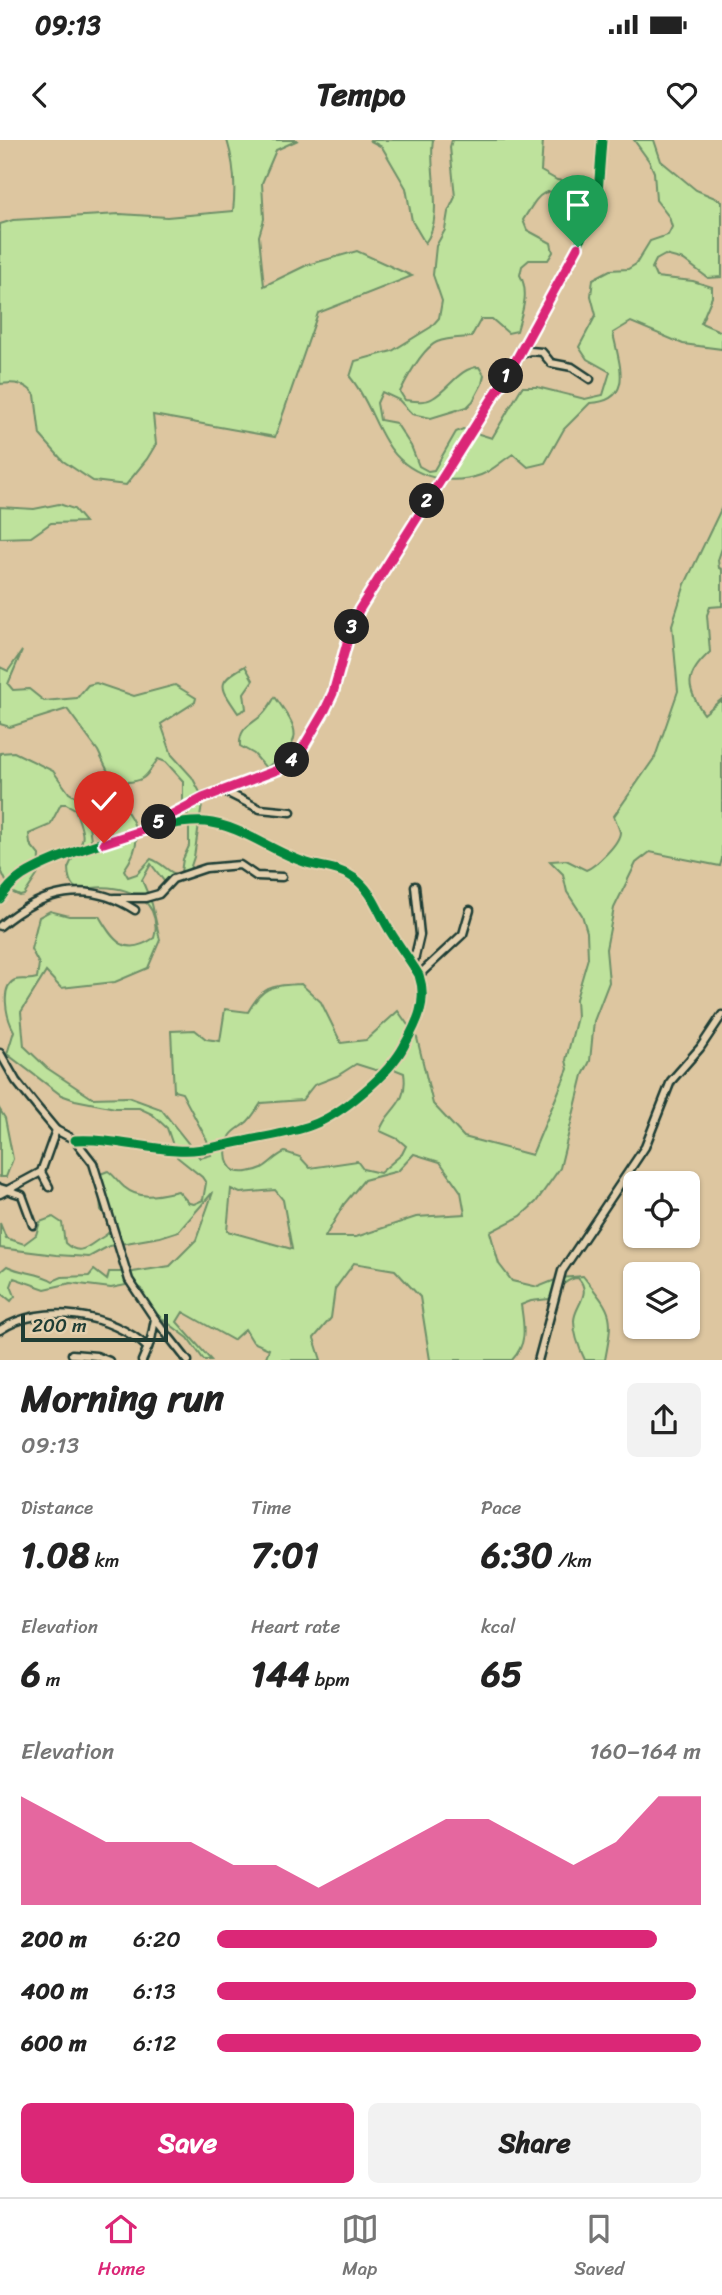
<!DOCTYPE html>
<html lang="en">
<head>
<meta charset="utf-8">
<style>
	:root { --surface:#fff; --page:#f2f2f2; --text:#222; --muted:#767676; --line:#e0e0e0; --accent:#db2777 }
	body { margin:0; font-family:Sriracha,sans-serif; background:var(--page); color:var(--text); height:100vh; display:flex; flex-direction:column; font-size:26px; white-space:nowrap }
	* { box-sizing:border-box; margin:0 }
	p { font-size:23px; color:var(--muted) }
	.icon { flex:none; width:38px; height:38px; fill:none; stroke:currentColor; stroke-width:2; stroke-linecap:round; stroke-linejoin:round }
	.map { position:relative; height:1220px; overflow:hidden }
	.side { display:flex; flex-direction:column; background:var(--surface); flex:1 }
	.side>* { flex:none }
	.fabs { position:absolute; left:623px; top:1031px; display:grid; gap:14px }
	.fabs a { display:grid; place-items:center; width:77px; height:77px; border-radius:10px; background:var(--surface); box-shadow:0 2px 5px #0004; font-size:35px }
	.scale { position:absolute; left:21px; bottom:18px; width:147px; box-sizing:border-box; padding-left:7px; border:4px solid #1f3d34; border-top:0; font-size:19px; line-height:24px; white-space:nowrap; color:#1f3d34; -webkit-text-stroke:5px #e4d0ae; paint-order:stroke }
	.pin { position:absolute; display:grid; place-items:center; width:60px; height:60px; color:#fff; margin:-72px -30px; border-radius:50% 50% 50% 0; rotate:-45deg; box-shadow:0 0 7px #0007 }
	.pin .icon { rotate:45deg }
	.km { position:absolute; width:35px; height:35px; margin:-18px; border-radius:50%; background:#222; color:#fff; font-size:19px; line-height:35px; text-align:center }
	.round { display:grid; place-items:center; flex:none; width:74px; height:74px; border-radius:10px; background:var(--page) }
	.headline { display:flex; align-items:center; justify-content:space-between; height:119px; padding:0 21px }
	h1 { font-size:38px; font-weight:700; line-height:52px }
	.metrics { display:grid; grid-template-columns:repeat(3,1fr); gap:10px; height:119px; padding:7px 21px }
	.metrics div { display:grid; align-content:center }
	.metrics b { font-size:35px; font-weight:700 }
	.metrics small { font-size:19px; font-weight:400 }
	.metrics p { font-size:19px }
	.chart { height:196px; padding:14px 21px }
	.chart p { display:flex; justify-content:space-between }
	.chart svg { width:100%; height:126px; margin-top:7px; fill:var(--accent); opacity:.7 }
	.cta { display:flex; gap:14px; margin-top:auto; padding:14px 21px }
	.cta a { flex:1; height:80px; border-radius:10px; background:var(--accent); color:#fff; font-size:28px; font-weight:700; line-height:80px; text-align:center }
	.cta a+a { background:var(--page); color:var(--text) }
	ul { padding:0 21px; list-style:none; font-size:23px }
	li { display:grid; grid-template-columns:112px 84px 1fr; align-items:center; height:52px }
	li i { height:18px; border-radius:9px; background:var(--accent) }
	.status { display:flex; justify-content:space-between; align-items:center; height:49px; padding:0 35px; background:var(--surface); direction:ltr }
	.status svg { height:19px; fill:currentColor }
	header { display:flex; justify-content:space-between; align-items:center; height:91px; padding:0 21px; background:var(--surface); font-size:32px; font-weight:700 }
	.tabs { display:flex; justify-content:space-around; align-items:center; height:98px; border-top:2px solid var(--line); background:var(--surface); font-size:19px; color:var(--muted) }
	.tabs a { display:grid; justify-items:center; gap:4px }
	.tabs .current { color:var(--accent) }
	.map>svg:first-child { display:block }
	.green { fill:#bee29c; stroke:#6e9068; stroke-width:2; fill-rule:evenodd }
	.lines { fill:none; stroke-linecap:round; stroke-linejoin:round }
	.minor-casing { stroke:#1f3d34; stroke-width:11 }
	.minor { stroke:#e4d0ae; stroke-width:6 }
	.cycleway-casing { stroke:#e4d0ae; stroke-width:13 }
	.cycleway { stroke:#00873e; stroke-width:9 }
	.route-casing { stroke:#fff; stroke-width:14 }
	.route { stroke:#db2777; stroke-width:9 }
</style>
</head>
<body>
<div class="status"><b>09:13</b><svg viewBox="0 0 49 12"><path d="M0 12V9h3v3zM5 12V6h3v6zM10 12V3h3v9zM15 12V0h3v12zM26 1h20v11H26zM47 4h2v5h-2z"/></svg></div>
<header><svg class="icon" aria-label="back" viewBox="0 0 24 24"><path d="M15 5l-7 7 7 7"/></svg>Tempo<svg class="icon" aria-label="heart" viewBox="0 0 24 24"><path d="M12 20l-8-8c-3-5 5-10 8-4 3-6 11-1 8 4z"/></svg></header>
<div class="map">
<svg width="722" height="1221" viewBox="0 0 722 1221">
	<rect width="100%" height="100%" fill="#ddc6a0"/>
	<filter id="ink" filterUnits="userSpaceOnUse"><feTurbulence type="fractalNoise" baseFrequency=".0143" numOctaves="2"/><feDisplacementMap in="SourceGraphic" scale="14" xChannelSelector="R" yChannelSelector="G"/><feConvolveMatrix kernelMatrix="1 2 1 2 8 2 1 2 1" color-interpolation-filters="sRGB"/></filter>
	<g filter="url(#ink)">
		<!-- green -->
		<g class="green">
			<path d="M 227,0 L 298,0 L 276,10 L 262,43 L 264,79 L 259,96 L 264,146 L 307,125 L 357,111 L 412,136 L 318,173 L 275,297 L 153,275 L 156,304 L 147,319 L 126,345 L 93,341 L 63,321 L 40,295 L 35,255 C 26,243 14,242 0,244 L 0,84 L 13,80 L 120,74 L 167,77 L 233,71 C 236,47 234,23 227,0 Z"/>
			<path d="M 369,0 L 433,0 C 428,31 445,77 425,103 L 412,81 L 406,48 L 382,7 Z"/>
			<path d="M 452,0 L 543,0 L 541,31 L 557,40 L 575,43 L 574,52 C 539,50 542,50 523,80 L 527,90 L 551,103 L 553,112 L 548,120 L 529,120 L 522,126 L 520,135 C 530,153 522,172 517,191 L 508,193 L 492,179 L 481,179 L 471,197 C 461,198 447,198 437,202 C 423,208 407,238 400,252 L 405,260 C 414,261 425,263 433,258 C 449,249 460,227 479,227 L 484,235 L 482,244 L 473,261 L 467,267 L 431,278 L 412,274 L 399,260 L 382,252 L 377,263 L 380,280 L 396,283 L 411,306 L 419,326 L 428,331 L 434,330 L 456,292 L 463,289 L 492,298 L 522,247 L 537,247 L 585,259 L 603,255 L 610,232 L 587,219 L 579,207 L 596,175 L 591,156 L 593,139 L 610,130 L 628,129 L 636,124 L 650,101 L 668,95 L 672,87 L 669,77 L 656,60 L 654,32 L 649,21 L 634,0 L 654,0 L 661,21 L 696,50 L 722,61 L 722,137 L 708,138 L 684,120 L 665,115 L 656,120 L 652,128 L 656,137 L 693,141 L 712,147 L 712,157 L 701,183 L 722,192 L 722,209 L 683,204 L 631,182 L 613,193 C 619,224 635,261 590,263 L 564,289 L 545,323 L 528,327 L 513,314 C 503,320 492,331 481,335 C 446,347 407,336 387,303 C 373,281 367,257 350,237 L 355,221 L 392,211 L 431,187 L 439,178 L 442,161 L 433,135 L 436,106 L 445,90 L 448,72 L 455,57 L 450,7 Z"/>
			<path d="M 59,364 L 74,369 L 85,382 L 51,383 L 31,397 L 0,398 L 0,367 L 34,369 Z"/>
			<path d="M 722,367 L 722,408 L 718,420 L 719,428 L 722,429 L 722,466 L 710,467 L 707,475 L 710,512 C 685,535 685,547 704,574 L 722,559 L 722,719 L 720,726 L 650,712 L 636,723 L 614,768 L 606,809 L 609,842 L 594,881 L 590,921 L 583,935 L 560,1028 L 536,1062 L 521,1076 L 490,1092 L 499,1124 L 512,1141 L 538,1147 L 560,1138 L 583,1136 C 613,1174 614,1173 605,1220 L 585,1220 C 579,1208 574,1195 574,1181 C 574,1166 593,1154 578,1138 C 566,1138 557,1151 549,1159 L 531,1161 L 521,1165 C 524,1187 528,1203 512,1220 L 430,1220 L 420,1157 L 395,1130 L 354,1123 L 335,1149 L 331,1178 L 314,1198 L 321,1220 L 265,1220 L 269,1209 L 253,1202 L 245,1189 L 233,1200 L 183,1172 L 177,1182 L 211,1220 L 204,1220 L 188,1198 L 148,1168 L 142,1149 L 134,1144 L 128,1135 L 133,1132 L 170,1126 L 196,1100 L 213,1052 L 179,1091 L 160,1097 L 109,1106 L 89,1117 L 56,1115 L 0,1108 L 0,1083 L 6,1098 L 24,1104 L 36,1095 L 40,1082 L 53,1077 L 62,1083 L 65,1103 C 77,1114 84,1110 95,1102 C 103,1096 108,1096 112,1087 L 101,1070 L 98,1035 L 108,1031 C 115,1036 118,1042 124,1047 C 141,1061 159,1055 178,1051 L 189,1063 L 194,1064 L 203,1060 L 206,1043 L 202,1037 L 177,1017 L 167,988 L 152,974 L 139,968 L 115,968 L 75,960 L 61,955 L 7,914 L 14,891 C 6,877 0,846 15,840 C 23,838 28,841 37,838 L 39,824 L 31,809 L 39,777 L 50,771 L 69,776 L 99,776 C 114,802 125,817 154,798 C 157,788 156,780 152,771 C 142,751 113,745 92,748 C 87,749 81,751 76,748 C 70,745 68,735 68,728 C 82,695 89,708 75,669 L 66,664 L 61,664 L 50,685 L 29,694 L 30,704 L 39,715 L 38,734 L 24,755 L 20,756 L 11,752 L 0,728 L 0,613 L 14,612 L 53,631 L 69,653 L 86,663 L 92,707 L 110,701 L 114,644 L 98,611 L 67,569 L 10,587 L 0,584 L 0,527 L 8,531 L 22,511 L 8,544 L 13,550 L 29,549 L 44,561 L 77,558 L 88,545 L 96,543 L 134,556 L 175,545 L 196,558 L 195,562 L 161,584 L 172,615 L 192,637 L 203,658 L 194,717 L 187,738 L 167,745 L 151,724 L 142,740 L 152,764 L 160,800 L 148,828 L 115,842 L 61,848 L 46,832 L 21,872 L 24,906 L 47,928 L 92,958 L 128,957 L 161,969 L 200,1018 L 211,1015 L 207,1000 L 182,953 L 174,951 L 171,891 L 195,890 L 206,899 L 220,901 L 225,869 L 248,872 C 263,845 272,846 301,844 L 321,862 L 341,903 L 366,900 L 398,871 L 417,898 L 433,964 L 464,997 L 532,1015 L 568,929 L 566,920 L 577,877 L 576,859 L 588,818 L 587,792 L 582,775 L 567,752 L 563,734 L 550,721 L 566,720 L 586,730 C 596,726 620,703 620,692 C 619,688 616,681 614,676 L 655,617 L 678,551 L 672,485 L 685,444 ZM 158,619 L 166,622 L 183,641 L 183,663 L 189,679 L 189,706 L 183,719 L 181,732 L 178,735 C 167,732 163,723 151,719 L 137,734 L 128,737 L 124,730 C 143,703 140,684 118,661 L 119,647 L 126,642 C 146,642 147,634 158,619 ZM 356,924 L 375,930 L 394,929 L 404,933 C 409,966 386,969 380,991 L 398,999 L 406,1006 L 402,1014 L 380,1033 L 363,1029 L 357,1021 L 310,1028 L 300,1017 L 285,1012 C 275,1016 271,1023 262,1028 C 256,1031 242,1034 235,1031 C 223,1025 225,1004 231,995 C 234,990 243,986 248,981 C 253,976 257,969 261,963 L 302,960 L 314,945 L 337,936 ZM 414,1014 L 440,1022 L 461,1052 L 465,1074 L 416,1077 L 356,1097 L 325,1097 L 344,1064 L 364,1040 L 398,1031 ZM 231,1049 L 240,1053 L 275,1050 L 283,1060 L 292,1109 L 227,1091 Z"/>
			<path d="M 245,526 L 253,540 L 244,553 L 246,569 L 238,573 C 221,547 214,543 245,526 Z"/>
			<path d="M 275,557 C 301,593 304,600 266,628 L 254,614 L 240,606 C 239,588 249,586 261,576 C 267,571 271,563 275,557 Z"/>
			<path d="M 0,970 L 5,978 L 13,1019 L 6,1037 L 0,1037 Z"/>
			<path d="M 7,1126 C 23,1134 38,1132 53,1141 L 62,1137 L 89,1136 L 94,1130 L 107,1140 L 109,1132 L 122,1132 L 126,1145 L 111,1148 L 71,1143 L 45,1149 L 14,1138 L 11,1146 L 15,1156 L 11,1161 L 0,1152 L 0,1132 Z"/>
		</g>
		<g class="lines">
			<!-- minor casing -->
			<g class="minor-casing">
				<g id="minor">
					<path d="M 519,215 L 530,211 L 542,212 L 551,223 L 572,227 L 590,239"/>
					<path d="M 222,650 L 260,669 L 291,672"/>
					<path d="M 154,686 L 203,658 L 285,627 L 301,611 L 333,553 L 350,492 L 359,470 L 511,229 L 578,107 L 598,53 L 602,0"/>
					<path d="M 114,758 L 145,758 L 159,754 L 173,739 L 206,728 L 240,725 L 256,736 L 282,737"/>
					<path d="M 0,759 C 6,750 13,742 22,736 C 57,714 164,679 205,682 C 240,685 271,711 304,722 C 321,728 338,727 354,738 C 373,751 378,772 390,791 C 399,806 410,820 419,835 C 428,862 417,883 404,906 C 389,934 342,974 312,985 C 291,993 267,996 245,1001 C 222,1005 199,1012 176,1010 C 142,1008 110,998 75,1000"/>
					<path d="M 0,786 C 41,751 88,739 135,770"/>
					<path d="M 413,825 L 420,795 L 415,746"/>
					<path d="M 419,835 L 463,794 L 470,770"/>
					<path d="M 0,913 L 16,941 L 36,966 L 56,990 L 75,1000 L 93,1023 L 129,1140 L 155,1179 L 188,1221"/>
					<path d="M 41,1032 L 49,1047"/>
					<path d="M 0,1048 L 22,1055 L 33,1085"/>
					<path d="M 0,1054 L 41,1032 L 56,990"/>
					<path d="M 0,1190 C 42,1162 112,1173 148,1208"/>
					<path d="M 72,1214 L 96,1216 L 109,1221"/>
					<path d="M 142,1221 L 151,1200 L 155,1179"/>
					<path d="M 538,1221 L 562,1131 L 645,1007 L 671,941 L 700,908 L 722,875"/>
				</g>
			</g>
			<!-- minor -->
			<use href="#minor" class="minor"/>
			<!-- cycleway casing -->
			<g class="cycleway-casing">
				<g id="cycleway">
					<path d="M 158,683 L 203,658 L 285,627 L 301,611 L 333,553 L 350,492 L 359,470 L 511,229 L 578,107 L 598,53 L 602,0"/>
					<path d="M 0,759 C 6,750 13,742 22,736 C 57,714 164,679 205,682 C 240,685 271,711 304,722 C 321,728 338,727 354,738 C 373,751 378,772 390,791 C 399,806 410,820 419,835 C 428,862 417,883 404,906 C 389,934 342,974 312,985 C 291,993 267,996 245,1001 C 222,1005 199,1012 176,1010 C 142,1008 110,998 75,1000"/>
				</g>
			</g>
			<!-- cycleway -->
			<use href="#cycleway" class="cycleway"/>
		</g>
	</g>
	<g class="lines" filter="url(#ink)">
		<!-- route casing -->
		<g class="route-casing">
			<path id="route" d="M 104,703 L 153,687 L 165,678 L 203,658 L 285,627 L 301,611 L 325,570 L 333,553 L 350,492 L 359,470 L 511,229 L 578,107"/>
		</g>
		<!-- route -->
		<use href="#route" class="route"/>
	</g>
</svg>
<div class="fabs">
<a><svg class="icon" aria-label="locate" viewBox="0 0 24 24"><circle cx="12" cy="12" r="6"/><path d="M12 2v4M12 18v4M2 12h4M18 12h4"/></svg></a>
<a><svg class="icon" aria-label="layers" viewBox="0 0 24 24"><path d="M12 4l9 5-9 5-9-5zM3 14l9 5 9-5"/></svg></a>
</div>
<div class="scale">200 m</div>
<div class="pin" style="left:578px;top:107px;background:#1e9e55"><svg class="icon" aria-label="arrive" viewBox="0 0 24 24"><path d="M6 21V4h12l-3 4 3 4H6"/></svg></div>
<div class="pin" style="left:104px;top:703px;background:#d93025"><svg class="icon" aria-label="check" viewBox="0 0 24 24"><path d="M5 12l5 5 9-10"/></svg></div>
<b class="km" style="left:506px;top:236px">1</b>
<b class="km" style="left:427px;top:361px">2</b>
<b class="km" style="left:352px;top:487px">3</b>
<b class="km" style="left:292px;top:620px">4</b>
<b class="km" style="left:159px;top:682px">5</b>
</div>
<section class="side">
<div class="headline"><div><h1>Morning run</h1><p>09:13</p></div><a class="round"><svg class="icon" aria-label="share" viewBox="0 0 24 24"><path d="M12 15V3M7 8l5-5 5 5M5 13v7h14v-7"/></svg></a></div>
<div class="metrics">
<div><p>Distance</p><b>1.08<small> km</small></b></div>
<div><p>Time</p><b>7:01</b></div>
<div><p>Pace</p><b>6:30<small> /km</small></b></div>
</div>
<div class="metrics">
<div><p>Elevation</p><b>6<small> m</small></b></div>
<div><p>Heart rate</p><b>144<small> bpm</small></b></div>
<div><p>kcal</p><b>65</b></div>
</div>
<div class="chart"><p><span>Elevation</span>160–164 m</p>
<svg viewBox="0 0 160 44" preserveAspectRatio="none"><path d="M0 44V6L10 14L20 22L30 22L40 22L50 30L60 30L70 38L80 30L90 22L100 14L110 14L120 22L130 30L140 22L150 6L160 6V44z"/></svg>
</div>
<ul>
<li><b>200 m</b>6:20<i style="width:91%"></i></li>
<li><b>400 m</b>6:13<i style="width:99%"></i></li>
<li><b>600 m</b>6:12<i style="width:100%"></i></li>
</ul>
<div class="cta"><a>Save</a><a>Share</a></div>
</section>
<nav class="tabs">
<a class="current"><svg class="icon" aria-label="home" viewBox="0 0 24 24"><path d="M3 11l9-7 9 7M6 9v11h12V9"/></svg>Home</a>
<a><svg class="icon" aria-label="map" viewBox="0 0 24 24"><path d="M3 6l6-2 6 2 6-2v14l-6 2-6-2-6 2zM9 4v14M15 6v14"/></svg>Map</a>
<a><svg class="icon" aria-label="saved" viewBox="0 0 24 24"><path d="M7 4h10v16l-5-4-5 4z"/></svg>Saved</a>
</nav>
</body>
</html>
